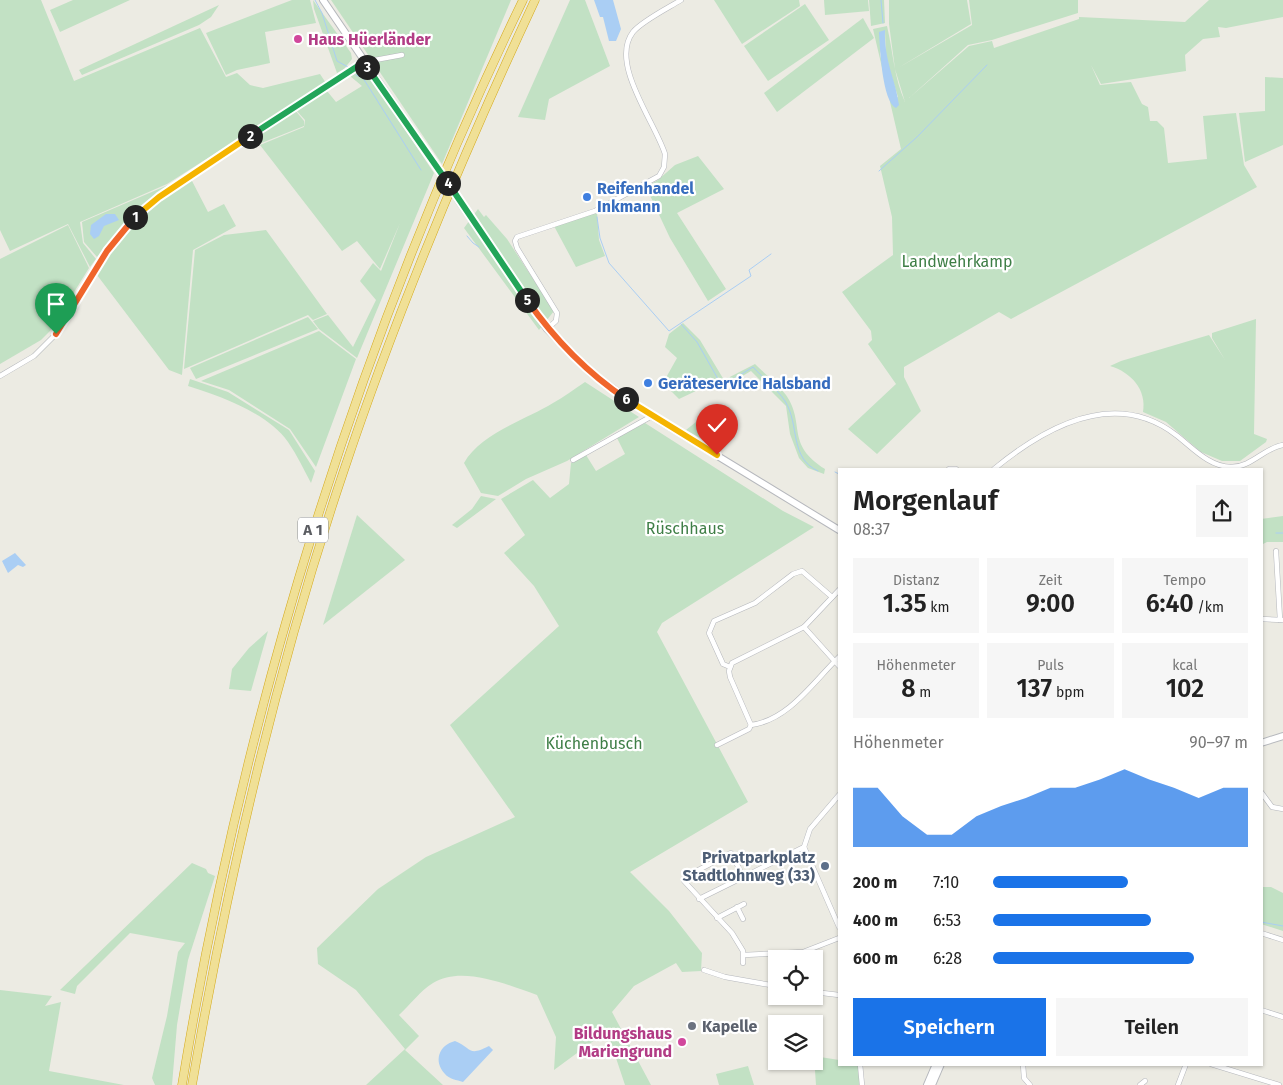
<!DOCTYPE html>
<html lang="de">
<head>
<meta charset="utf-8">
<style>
	:root { --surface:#fff; --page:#f6f6f6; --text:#222; --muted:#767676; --accent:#1a73e8 }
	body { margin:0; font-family:"Fira Sans",sans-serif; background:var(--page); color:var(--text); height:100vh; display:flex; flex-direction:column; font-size:19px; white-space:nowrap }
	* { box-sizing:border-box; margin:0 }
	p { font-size:16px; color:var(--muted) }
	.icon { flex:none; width:28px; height:28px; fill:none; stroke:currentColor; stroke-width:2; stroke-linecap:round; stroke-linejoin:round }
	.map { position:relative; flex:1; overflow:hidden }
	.panel { position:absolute; left:838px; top:468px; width:425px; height:598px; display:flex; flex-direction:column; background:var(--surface); border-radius:0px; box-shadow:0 1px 4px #0004 }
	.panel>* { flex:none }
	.controls { position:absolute; left:768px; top:950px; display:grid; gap:10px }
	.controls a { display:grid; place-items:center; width:55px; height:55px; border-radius:0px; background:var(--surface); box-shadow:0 1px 4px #0004; font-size:25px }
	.pin { position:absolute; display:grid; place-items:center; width:42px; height:42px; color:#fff; margin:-51px -21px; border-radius:50% 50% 50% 0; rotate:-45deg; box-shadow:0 0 5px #0007 }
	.pin .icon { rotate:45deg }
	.km { position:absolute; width:25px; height:25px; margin:-12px; border-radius:50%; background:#222; color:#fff; font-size:14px; line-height:25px; text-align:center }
	.round { display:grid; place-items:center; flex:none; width:52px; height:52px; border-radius:0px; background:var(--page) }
	.overview { display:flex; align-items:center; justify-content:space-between; height:85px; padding:0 15px }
	h1 { font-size:28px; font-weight:600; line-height:38px }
	.stats { display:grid; grid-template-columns:repeat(3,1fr); gap:8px; height:85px; padding:5px 15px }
	.stats div { display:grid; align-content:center; border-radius:0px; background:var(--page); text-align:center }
	.stats b { font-size:25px; font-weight:600 }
	.stats small { font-size:14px; font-weight:400 }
	.stats p { font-size:14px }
	.chart { height:140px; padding:10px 15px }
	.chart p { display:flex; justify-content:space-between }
	.chart svg { width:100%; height:90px; margin-top:5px; fill:var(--accent); opacity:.7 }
	.button { display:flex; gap:10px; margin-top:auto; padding:10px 15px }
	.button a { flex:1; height:58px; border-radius:0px; background:var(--accent); color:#fff; font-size:20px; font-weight:600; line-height:58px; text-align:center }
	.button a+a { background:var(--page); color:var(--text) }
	ul { padding:0 15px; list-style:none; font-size:16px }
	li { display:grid; grid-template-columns:80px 60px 1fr; align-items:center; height:38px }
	li i { height:12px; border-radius:6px; background:var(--accent) }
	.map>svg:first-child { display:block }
	.green { fill:#c2e1c4; fill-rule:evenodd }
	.water { fill:#aacef4 }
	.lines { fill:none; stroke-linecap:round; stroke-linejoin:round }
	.stream { stroke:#aacef4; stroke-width:1 }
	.street-casing { stroke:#b5b7bc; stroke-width:5.5 }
	.secondary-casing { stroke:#b6b8bd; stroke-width:8 }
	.highway-casing { stroke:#d4a91b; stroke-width:9 }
	.street { stroke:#fff; stroke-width:4.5 }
	.secondary { stroke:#fff; stroke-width:6 }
	.highway { stroke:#f0e096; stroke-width:8 }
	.secondary-bridge-casing { stroke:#b6b8bd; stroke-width:8; stroke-linecap:butt }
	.secondary-bridge { stroke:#fff; stroke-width:6 }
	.split-1-casing { stroke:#fff; stroke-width:10 }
	.split-2-casing { stroke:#fff; stroke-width:10 }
	.split-3-casing { stroke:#fff; stroke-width:10 }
	.split-4-casing { stroke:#fff; stroke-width:10 }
	.split-5-casing { stroke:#fff; stroke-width:10 }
	.split-6-casing { stroke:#fff; stroke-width:10 }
	.split-7-casing { stroke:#fff; stroke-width:10 }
	.split-1 { stroke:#f0652b; stroke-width:6 }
	.split-2 { stroke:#f5b400; stroke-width:6 }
	.split-3 { stroke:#22a559; stroke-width:6 }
	.split-4 { stroke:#22a559; stroke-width:6 }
	.split-5 { stroke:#22a559; stroke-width:6 }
	.split-6 { stroke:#f0652b; stroke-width:6 }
	.split-7 { stroke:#f5b400; stroke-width:6 }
	.hotel-dot { fill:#d1479c; stroke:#fff; stroke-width:2 }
	.shop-dot { fill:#3f7fe0; stroke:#fff; stroke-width:2 }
	.service-dot { fill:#5c6f8a; stroke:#fff; stroke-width:2 }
	.worship-dot { fill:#6b7280; stroke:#fff; stroke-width:2 }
	.labels { text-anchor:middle; stroke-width:4.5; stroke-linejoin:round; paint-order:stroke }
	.shield { fill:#fff; stroke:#8c8e91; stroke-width:1 }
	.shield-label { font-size:15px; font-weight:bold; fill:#5b5d62 }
	.hotel-label { font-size:16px; font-weight:bold; fill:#b23c85; stroke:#fff; text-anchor:start }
	.shop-label { font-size:16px; font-weight:bold; fill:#366cbe; stroke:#fff; text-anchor:start }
	.park-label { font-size:16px; fill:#3e7e46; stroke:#fff }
	.service-label { font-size:16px; font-weight:bold; fill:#4e5e75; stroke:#fff; text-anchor:end }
	.worship-label { font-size:16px; font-weight:bold; fill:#5b616d; stroke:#fff; text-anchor:start }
</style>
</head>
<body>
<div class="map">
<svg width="1283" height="1085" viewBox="0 0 1283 1085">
	<rect width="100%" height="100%" fill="#ecebe3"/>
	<!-- green -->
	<g class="green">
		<path d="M 0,0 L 41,0 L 74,81 L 200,28 L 226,77 L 237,73 L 250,85 L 263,88 L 320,74 L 326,83 L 167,184 L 80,222 L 83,243 L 96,259 L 90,267 L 68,224 L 10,251 L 0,230 Z"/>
		<path d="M 73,0 L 130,0 L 60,32 L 50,10 Z"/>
		<path d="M 292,0 L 310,0 L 316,23 L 265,32 L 270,63 L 237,70 L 226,75 L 206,33 Z"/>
		<path d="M 313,0 L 351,53 L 352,59 L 344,69 L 337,73 L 314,9 Z"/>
		<path d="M 331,0 L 511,0 L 442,164 Z"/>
		<path d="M 570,0 L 585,0 L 610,66 L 549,99 L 545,120 L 518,117 Z"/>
		<path d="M 714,0 L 799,0 L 800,6 L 742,44 Z"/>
		<path d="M 824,0 L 868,0 L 869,11 L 825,15 Z"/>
		<path d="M 869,0 L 884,0 L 885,23 L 871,26 Z"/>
		<path d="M 889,0 L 967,0 L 971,24 L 898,68 L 972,25 L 969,0 L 1078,0 L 1078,13 L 992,40 L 968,45 L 909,98 L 969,46 L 992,41 L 994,48 L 1079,19 L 1079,17 L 1185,22 L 1209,0 L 1283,0 L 1283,17 L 1226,28 L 1218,27 L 1220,37 L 1203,39 L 1185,55 L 1186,71 L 1101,84 L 1091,65 L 1100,85 L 1131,82 L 1142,104 L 1148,107 L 1150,121 L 1157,121 L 1164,128 L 1168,163 L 1207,159 L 1203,116 L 1236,113 L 1244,165 L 1257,187 L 1011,319 L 999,312 L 904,367 L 904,377 L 921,411 L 877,454 L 848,429 L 896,384 L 868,344 L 872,340 L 871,331 L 842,292 L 893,255 L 892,217 L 880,166 L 901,149 L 873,29 L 887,26 C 893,51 894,78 905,102 L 895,69 L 889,24 ZM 885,30 L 886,59 L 898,97 L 890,101 L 880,54 Z"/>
		<path d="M 805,4 L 829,40 L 768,81 L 744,46 Z"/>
		<path d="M 219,5 L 211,17 L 199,25 L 82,75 L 79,70 Z"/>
		<path d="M 863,18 L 874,38 L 777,112 L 764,93 Z"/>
		<path d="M 364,68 L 434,173 L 357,358 L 319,329 L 313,321 L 328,315 L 353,347 L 376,300 L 360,281 L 373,263 L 381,271 L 400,223 L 380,269 L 357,241 L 342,251 L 260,145 L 304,127 L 305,120 L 296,110 L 327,91 L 336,102 L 362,86 L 350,76 Z"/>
		<path d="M 1265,77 L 1283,78 L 1283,145 L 1245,162 L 1239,113 L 1265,111 Z"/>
		<path d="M 295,110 L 304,121 L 304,126 L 259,144 L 253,136 Z"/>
		<path d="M 698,156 L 724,189 L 677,213 L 726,289 L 708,301 L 670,238 L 646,187 L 658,180 L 675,165 Z"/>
		<path d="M 191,179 L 208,212 L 224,204 L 236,226 L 193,250 L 182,375 L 169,370 L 97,275 C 113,249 129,224 152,204 C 163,194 178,187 191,179 Z"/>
		<path d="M 168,185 C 141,206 118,230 97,257 L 84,242 L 82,222 Z"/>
		<path d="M 478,209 L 484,217 L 486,215 L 507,239 L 554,311 L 539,330 L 464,228 Z"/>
		<path d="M 597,212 L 599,240 L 605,256 L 576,267 L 554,226 Z"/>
		<path d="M 68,225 L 89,268 L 50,331 L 41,340 L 0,364 L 0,259 Z"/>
		<path d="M 266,230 L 327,314 L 313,320 L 308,315 L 184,369 L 195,250 L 224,235 Z"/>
		<path d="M 308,317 L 318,329 L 196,379 L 190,368 Z"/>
		<path d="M 1256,319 L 1254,434 L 1267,439 L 1266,442 L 1240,461 L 1222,461 L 1201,452 L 1166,422 L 1143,412 C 1147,390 1131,372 1110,366 L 1121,361 L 1209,335 L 1225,360 L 1212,338 L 1212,333 Z"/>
		<path d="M 683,323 L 700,340 L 724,380 L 755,364 C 765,374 778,384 786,395 C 806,424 785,444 825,469 L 824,474 L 808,468 L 799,458 L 790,434 L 786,406 L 751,371 L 727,385 L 715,382 L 679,399 L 663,383 L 677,358 L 665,347 L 669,334 Z"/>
		<path d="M 319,331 L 356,359 L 316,467 L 290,429 L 229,390 L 201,381 Z"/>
		<path d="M 190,379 L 228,392 L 289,430 L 315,471 L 311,483 C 304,470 297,455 288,442 C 268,413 220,396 188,386 Z"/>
		<path d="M 585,382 L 639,417 L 567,461 L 526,479 L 498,496 L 481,493 L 464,463 C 480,434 525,420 553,403 C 564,397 574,389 585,382 Z"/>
		<path d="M 711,410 L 730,435 L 716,447 L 686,430 Z"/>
		<path d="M 645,423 L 783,511 L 814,527 L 662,623 L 657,632 L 748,802 L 630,872 L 669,911 L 702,953 L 701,971 L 682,972 L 676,963 L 634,986 L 612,1012 L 651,1085 L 625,1085 L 607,1031 L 554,1070 L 556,1037 L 537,995 C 508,985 462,965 433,983 C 421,990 410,1005 399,1015 L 419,1036 L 405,1050 L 443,1085 L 366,1085 L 405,1049 L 356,990 L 318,964 L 317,948 L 378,889 L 426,857 L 515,817 L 450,725 L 559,626 L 534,586 L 504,553 L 525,535 L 501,499 L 533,480 L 550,498 L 569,484 L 571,463 L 586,455 L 596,471 L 625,454 L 617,438 Z"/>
		<path d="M 481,496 L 496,499 L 457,528 L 452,525 L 472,509 Z"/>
		<path d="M 357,515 L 405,560 L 323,625 Z"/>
		<path d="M 1283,516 L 1283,542 L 1267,542 L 1261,545 L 1261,519 Z"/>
		<path d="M 268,631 L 251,691 L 229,689 L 232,669 L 249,648 Z"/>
		<path d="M 192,863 L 206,869 L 208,873 L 215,876 L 188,960 L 177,1025 L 172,1085 L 155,1085 L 152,1078 L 167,1016 L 178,952 L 185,943 L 130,933 L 77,986 L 75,994 L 60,990 Z"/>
		<path d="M 1261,887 L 1271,887 L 1283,893 L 1283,931 L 1261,924 Z"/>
		<path d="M 0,990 L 52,996 L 45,1006 L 61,1002 L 49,1071 L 124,1085 L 0,1085 Z"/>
		<path d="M 814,1056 L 839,1060 L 839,1064 L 858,1064 L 860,1085 L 816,1085 Z"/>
		<path d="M 748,1066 L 754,1085 L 719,1085 L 716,1074 Z"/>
	</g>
	<!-- water -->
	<g class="water">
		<path d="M 594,0 L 613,0 L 621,29 L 616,41 L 609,41 L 603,17 L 600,17 Z"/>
		<path d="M 885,30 C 884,61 895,77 899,105 L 896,108 C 882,101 880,48 879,32 Z"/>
		<path d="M 106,214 L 115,214 L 119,220 L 104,226 L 99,236 L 94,239 L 90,234 L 91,225 Z"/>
		<path d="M 15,553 L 26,565 L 23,567 L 18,565 L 8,573 L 2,561 Z"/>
		<path d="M 455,1041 C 472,1048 468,1057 489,1046 L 493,1050 L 463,1082 C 457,1080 449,1079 445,1074 C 433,1061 439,1045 455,1041 Z"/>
	</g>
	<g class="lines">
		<!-- stream -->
		<g class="stream">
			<path d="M 315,0 L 322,13 L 337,61 L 348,67"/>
			<path d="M 881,0 L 883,23"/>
			<path d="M 356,75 L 363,78 L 421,170"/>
			<path d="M 879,171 L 917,137 L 987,65"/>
			<path d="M 597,217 L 600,238 L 609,263 L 669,331 L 751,276 L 749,270 L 771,254"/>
			<path d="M 467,236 L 473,243 L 479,247"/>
			<path d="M 681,324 L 697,342 L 718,379 L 727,383 L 753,367 C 763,378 777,389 785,401 C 800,425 789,458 818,471"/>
			<path d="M 835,472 L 839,474"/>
			<path d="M 1276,533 L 1283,533"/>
			<path d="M 1261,922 L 1283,926"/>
		</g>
		<!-- street casing -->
		<g class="street-casing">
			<g id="street">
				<path d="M 547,329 L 556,321 L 557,313 L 517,248 L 515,241 L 517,237 L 595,211 L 659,176 L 664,167 L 665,154 C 655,122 609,63 633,32 C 642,21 668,8 681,0"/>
				<path d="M 0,376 L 34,356 L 56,334 L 107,251 L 139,213 L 166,191 L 364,62 L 402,55"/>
				<path d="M 573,460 L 652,416"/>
				<path d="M 949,469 L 956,469"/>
				<path d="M 994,469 C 1045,427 1115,388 1176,435 C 1192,447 1209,467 1231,467 C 1252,467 1264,448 1283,445"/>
				<path d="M 1276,551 L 1280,620"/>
				<path d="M 1261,619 L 1283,620"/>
				<path d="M 804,627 L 839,666"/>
				<path d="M 730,667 L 723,664 L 709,633 L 714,621 L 755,603 L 793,574 L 802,571 L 832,597"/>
				<path d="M 751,725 L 730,677 L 729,671 L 732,663 L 804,627 L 839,590"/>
				<path d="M 717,745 L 749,729 L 751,725 C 789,720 814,681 839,657"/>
				<path d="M 1261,792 L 1272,807 L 1283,809"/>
				<path d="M 839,795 L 810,829 L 804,847 L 839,927"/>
				<path d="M 699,899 L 804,847"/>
				<path d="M 737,907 L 743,919"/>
				<path d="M 717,918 L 744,904"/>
				<path d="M 1261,933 L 1283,940"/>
				<path d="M 744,955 L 803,952 L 839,938"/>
				<path d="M 743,963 L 743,951 L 732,933 L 684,881 L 685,877 L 731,853 L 743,876"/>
				<path d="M 704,970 L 725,977 L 776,986"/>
				<path d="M 814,992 L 839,995"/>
				<path d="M 1261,1010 L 1283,1017"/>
				<path d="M 860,1064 L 862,1085"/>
				<path d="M 1023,1064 L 1024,1078 L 1030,1085"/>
				<path d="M 1211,1064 L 1279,1085"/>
				<path d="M 1140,1085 L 1145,1081"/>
				<path d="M 1178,1085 L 1186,1064"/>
			</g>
		</g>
		<!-- secondary casing -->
		<g class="secondary-casing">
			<g id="secondary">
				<path d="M 323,0 L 436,166"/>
				<path d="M 461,204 L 547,329 L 591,373 L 652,416 L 839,530"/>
				<path d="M 1261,743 L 1283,736"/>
				<path d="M 927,1085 L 936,1064"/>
				<path d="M 932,1085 L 941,1064"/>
			</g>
		</g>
		<!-- highway casing -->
		<g class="highway-casing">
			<g id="highway">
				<path d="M 182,1085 C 244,710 357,342 523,0"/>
				<path d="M 192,1085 C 228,878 276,672 343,473 C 397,311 463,154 535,0"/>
			</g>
		</g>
		<!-- street -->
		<use href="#street" class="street"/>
		<!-- secondary -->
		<use href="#secondary" class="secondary"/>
		<!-- highway -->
		<use href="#highway" class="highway"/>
		<!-- secondary-bridge casing -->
		<g class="secondary-bridge-casing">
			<path id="secondary-bridge" d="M 436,166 L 461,204"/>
		</g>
		<!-- secondary-bridge -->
		<use href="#secondary-bridge" class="secondary-bridge"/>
	</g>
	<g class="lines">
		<!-- split-1 casing -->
		<g class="split-1-casing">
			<path id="split-1" d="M 56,334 L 107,251 L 135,217"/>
		</g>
		<!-- split-2 casing -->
		<g class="split-2-casing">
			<path id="split-2" d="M 135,217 L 159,197 L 250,136"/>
		</g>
		<!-- split-3 casing -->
		<g class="split-3-casing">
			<path id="split-3" d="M 250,136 L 364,62 L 367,67"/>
		</g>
		<!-- split-4 casing -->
		<g class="split-4-casing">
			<path id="split-4" d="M 367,67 L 448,183"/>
		</g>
		<!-- split-5 casing -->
		<g class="split-5-casing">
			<path id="split-5" d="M 448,183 L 527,300"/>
		</g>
		<!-- split-6 casing -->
		<g class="split-6-casing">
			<path id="split-6" d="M 527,300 C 555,340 586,372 626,399"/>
		</g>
		<!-- split-7 casing -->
		<g class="split-7-casing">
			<path id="split-7" d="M 626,399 L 717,455"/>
		</g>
		<!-- split-1 -->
		<use href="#split-1" class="split-1"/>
		<!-- split-2 -->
		<use href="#split-2" class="split-2"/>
		<!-- split-3 -->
		<use href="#split-3" class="split-3"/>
		<!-- split-4 -->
		<use href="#split-4" class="split-4"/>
		<!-- split-5 -->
		<use href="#split-5" class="split-5"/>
		<!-- split-6 -->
		<use href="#split-6" class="split-6"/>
		<!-- split-7 -->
		<use href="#split-7" class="split-7"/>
	</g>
	<!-- markers -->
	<g class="hotel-dot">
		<circle cx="298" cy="39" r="5"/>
		<circle cx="682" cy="1042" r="5"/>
	</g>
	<g class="shop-dot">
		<circle cx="587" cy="197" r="5"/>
		<circle cx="648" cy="383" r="5"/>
	</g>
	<circle class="service-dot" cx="825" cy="866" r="5"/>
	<circle class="worship-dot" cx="692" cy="1026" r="5"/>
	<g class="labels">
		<!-- shield labels -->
		<rect class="shield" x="298" y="517.5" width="30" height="25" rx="4"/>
		<g class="shield-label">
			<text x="313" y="535">A 1</text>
		</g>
		<!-- hotel labels -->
		<g class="hotel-label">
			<text x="308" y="45">Haus Hüerländer</text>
			<text x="672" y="1039" text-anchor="end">Bildungshaus<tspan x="672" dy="18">Mariengrund</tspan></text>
		</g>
		<!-- shop labels -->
		<g class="shop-label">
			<text x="597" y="194">Reifenhandel<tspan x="597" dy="18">Inkmann</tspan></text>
			<text x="658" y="389">Geräteservice Halsband</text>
		</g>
		<!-- park labels -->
		<g class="park-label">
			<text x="957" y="267">Landwehrkamp</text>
			<text x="685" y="534">Rüschhaus</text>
			<text x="594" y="749">Küchenbusch</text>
		</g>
		<!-- service labels -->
		<g class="service-label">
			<text x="815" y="863">Privatparkplatz<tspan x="815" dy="18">Stadtlohnweg (33)</tspan></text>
		</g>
		<!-- worship labels -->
		<g class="worship-label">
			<text x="702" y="1032">Kapelle</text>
		</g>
	</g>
</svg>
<div class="controls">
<a><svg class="icon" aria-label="locate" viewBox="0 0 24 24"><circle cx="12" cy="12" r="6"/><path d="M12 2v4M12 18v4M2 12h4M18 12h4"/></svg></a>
<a><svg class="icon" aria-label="layers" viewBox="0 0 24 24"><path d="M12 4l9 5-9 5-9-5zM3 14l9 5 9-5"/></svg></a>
</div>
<div class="pin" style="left:56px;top:334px;background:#1e9e55"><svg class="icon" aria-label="arrive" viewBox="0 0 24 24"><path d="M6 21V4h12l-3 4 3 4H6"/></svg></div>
<div class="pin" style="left:717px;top:455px;background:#d93025"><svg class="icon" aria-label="check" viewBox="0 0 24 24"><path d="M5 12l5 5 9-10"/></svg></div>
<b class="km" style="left:135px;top:217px">1</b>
<b class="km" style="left:250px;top:136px">2</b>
<b class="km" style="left:367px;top:67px">3</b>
<b class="km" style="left:448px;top:183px">4</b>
<b class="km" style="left:527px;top:300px">5</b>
<b class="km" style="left:626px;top:399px">6</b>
<section class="panel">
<div class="overview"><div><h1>Morgenlauf</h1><p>08:37</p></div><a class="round"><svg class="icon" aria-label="share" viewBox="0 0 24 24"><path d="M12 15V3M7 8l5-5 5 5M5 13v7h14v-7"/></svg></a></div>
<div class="stats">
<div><p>Distanz</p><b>1.35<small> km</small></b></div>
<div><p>Zeit</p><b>9:00</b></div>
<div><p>Tempo</p><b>6:40<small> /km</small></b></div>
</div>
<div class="stats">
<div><p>Höhenmeter</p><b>8<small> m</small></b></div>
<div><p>Puls</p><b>137<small> bpm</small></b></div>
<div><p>kcal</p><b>102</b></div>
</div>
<div class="chart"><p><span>Höhenmeter</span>90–97 m</p>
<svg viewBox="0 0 160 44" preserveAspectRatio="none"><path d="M0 44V15L10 15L20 29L30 38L40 38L50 29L60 24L70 20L80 15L90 15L100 11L110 6L120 11L130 15L140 20L150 15L160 15V44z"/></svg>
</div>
<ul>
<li><b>200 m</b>7:10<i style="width:53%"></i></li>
<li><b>400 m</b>6:53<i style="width:62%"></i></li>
<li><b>600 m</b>6:28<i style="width:79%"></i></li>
</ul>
<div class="button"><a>Speichern</a><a>Teilen</a></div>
</section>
</div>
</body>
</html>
